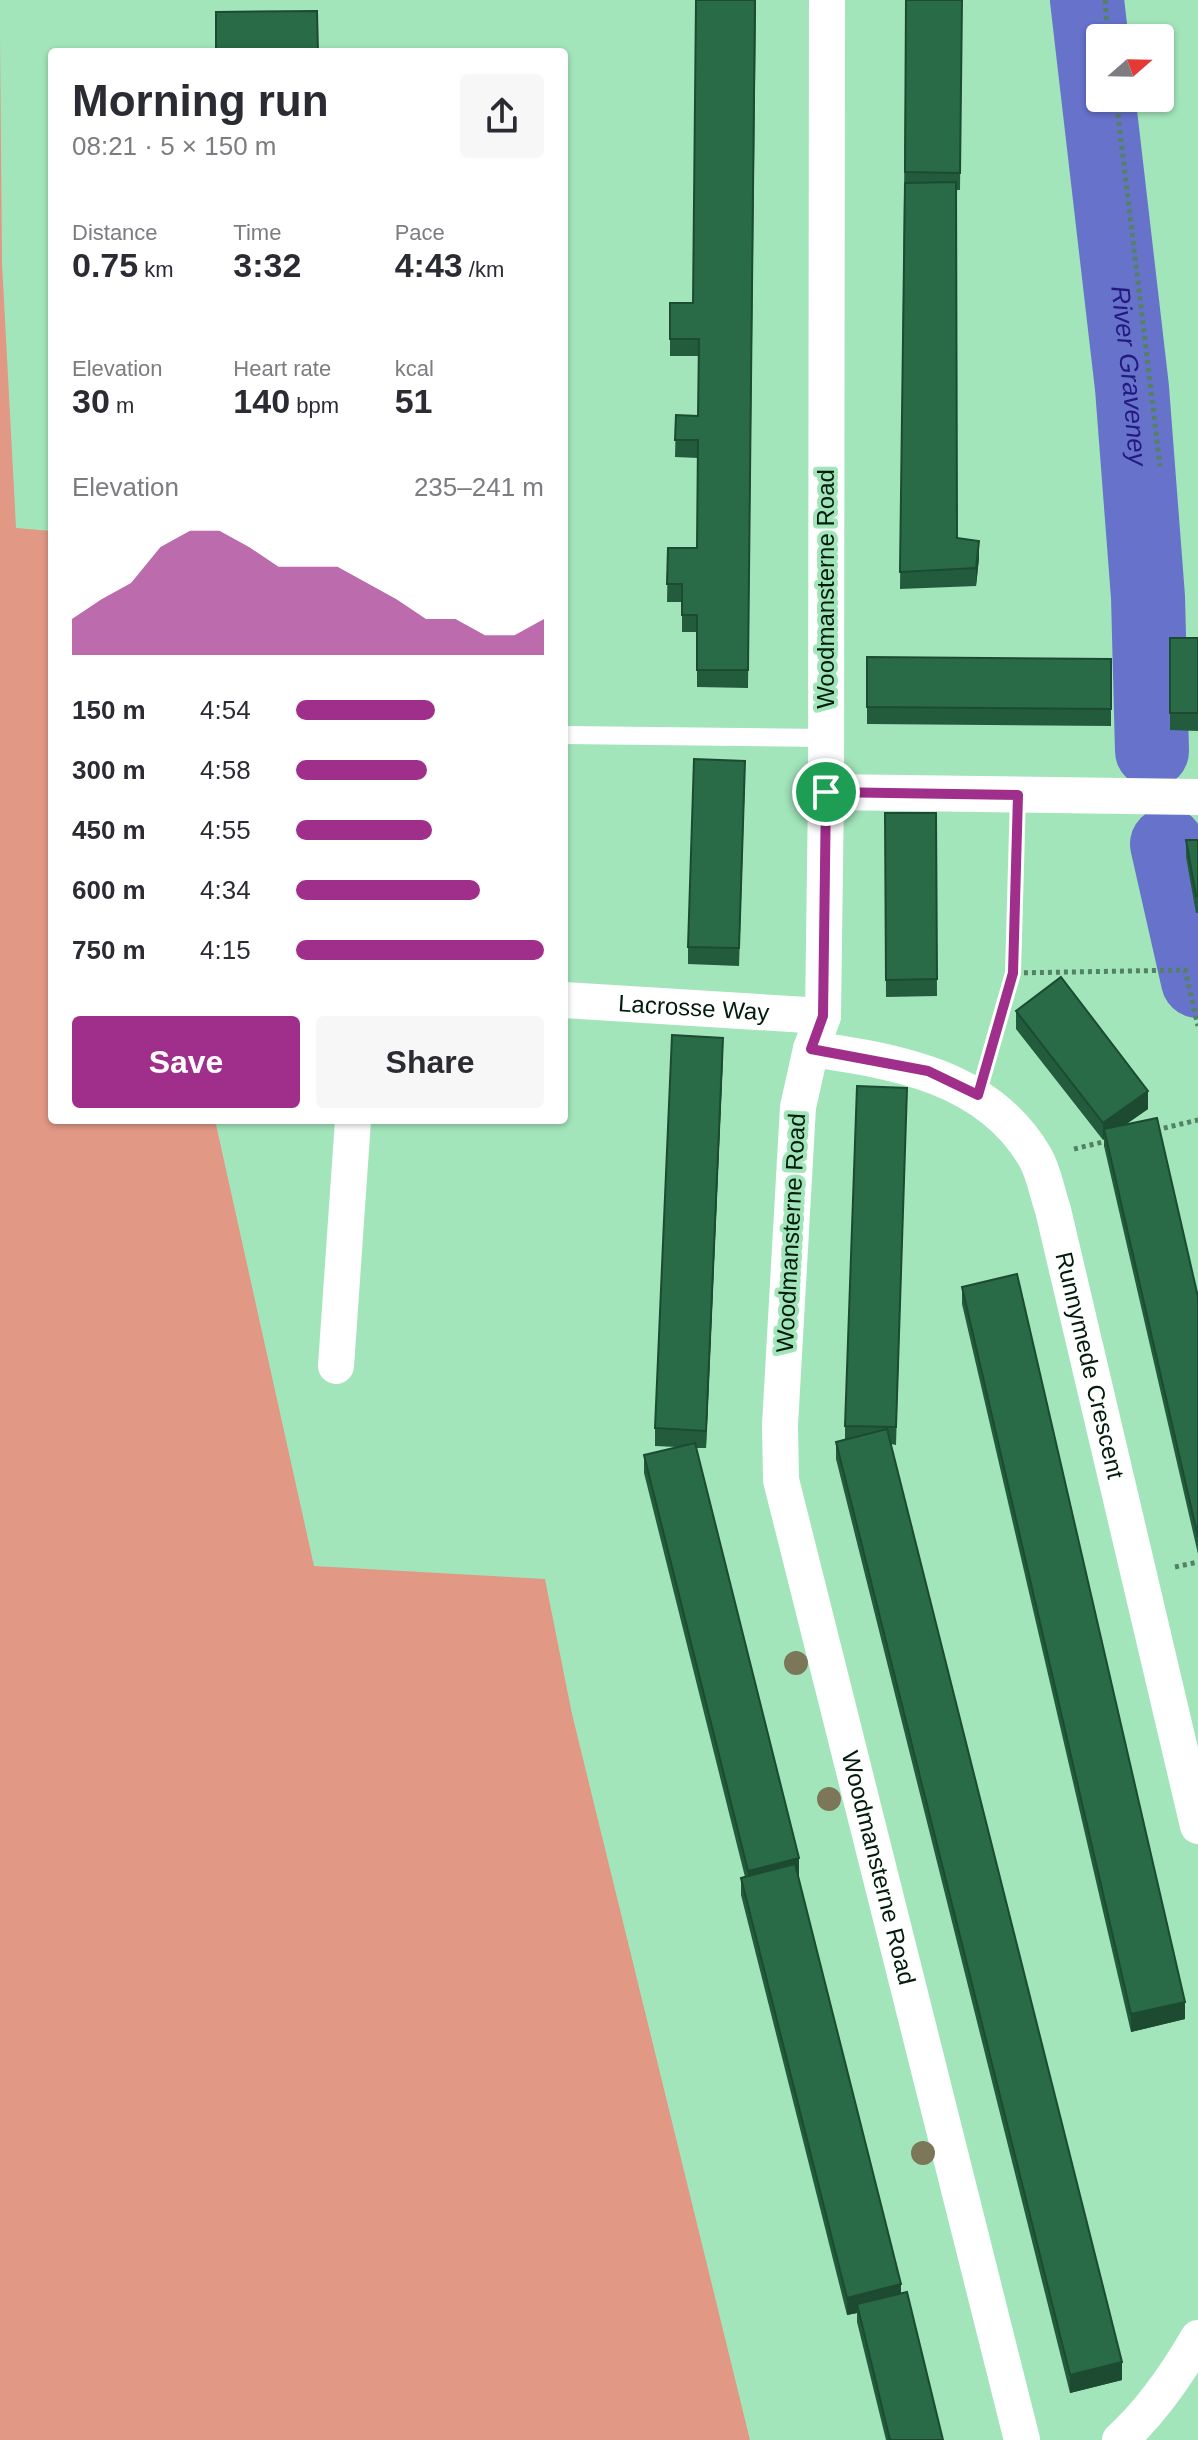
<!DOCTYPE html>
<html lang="en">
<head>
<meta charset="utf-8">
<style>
	:root { --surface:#fff; --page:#f7f7f7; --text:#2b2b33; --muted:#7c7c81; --accent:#a02f8b }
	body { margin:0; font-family:Arial,sans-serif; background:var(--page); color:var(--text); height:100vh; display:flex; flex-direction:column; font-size:30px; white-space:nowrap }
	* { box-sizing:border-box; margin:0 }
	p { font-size:26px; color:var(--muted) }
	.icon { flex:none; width:44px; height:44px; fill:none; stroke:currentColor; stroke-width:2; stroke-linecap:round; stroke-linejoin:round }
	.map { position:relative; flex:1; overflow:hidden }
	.details { position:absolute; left:48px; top:48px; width:520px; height:1076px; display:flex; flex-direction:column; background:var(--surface); border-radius:8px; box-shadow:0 2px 6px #0004 }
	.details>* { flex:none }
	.needle { width:52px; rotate:70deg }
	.fabs { position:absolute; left:1086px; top:24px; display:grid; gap:16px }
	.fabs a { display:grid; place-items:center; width:88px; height:88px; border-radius:8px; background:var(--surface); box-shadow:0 2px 6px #0004; font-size:40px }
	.pin { position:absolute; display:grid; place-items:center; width:68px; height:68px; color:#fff; margin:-34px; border:4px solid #fff; border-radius:50%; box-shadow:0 2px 8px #0007 }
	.round { display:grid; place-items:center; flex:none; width:84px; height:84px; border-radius:8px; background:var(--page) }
	.overview { display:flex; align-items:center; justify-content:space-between; height:136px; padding:0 24px }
	h1 { font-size:44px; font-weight:800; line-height:60px }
	.figures { display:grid; grid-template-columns:repeat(3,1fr); gap:12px; height:136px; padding:8px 24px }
	.figures div { display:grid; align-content:center }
	.figures b { font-size:34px; font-weight:800 }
	.figures small { font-size:22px; font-weight:400 }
	.figures p { font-size:22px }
	.chart { height:224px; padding:16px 24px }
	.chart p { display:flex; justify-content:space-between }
	.chart svg { width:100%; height:144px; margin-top:8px; fill:var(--accent); opacity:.7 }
	.cta { display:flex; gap:16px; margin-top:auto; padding:16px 24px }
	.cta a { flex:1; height:92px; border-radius:8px; background:var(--accent); color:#fff; font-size:32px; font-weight:800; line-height:92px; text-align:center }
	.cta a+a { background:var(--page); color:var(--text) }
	ul { padding:0 24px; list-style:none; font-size:26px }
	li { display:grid; grid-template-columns:128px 96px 1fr; align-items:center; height:60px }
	li i { height:20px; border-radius:10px; background:var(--accent) }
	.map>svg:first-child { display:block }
	.green { fill:#e19884 }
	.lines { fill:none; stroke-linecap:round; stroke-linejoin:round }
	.river { stroke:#6772cb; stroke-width:74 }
	.path { stroke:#538165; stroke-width:5; stroke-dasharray:4 4; stroke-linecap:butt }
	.lane { stroke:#fff; stroke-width:18 }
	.street { stroke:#fff; stroke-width:36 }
	.tree { fill:#7d775a }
	.wall { fill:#225c3c }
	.shaded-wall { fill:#1c4b31 }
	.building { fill:#286b46; stroke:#1c4b31; stroke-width:2 }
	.route-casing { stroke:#fff; stroke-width:16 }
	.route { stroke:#a02f8b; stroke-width:10 }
	.labels { text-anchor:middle; stroke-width:8; stroke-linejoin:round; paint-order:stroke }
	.street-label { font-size:24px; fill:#011b0c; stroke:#a2e5bb }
	.water-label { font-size:26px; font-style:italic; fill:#241883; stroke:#a2e5bb }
</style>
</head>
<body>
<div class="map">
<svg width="1198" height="2440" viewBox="0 0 1198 2440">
	<rect width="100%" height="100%" fill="#a2e5bb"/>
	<!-- green -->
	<path class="green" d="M 0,37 L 2,263 L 16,528 L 52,531 L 52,1120 L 215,1120 L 314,1566 L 545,1579 L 572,1714 L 750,2440 L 0,2440 Z"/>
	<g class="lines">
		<!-- river -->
		<g class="river">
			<path id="s1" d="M 1087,0 L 1132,388 L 1148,597 L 1152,751"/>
			<path d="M 1167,844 L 1198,981"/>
		</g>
		<!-- path -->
		<g class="path">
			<path d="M 1105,0 L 1108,38"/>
			<path d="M 1116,98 L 1160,466"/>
			<path d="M 1017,832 L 1013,973 L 1185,970 L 1198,1026"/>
			<path d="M 988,1060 L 1013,973"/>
			<path d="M 1156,1130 L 1198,1120"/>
			<path d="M 1074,1149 L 1107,1141"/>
			<path d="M 1175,1567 L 1198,1562"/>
		</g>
		<!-- lane -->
		<path class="lane" d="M 564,735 L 825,738"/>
		<!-- street -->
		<g class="street">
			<path id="s2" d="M 827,0 L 826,792 L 823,1016 L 811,1049 L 798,1107 L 780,1425 L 781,1480 L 1022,2440"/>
			<path d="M 826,792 L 1198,797"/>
			<path id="s3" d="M 564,1000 L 823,1016"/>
			<path id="s4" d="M 811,1049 C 895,1061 988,1076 1035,1157 C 1044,1172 1047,1193 1053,1210 L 1198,1826"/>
			<path d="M 336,1366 L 353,1120"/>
			<path d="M 1120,2440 C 1152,2411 1176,2376 1198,2338"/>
		</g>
	</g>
	<!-- trees -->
	<g class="tree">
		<circle cx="796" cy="1663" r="12"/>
		<circle cx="829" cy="1799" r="12"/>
		<circle cx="923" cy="2153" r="12"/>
	</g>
	<!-- wall -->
	<g class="wall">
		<path d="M 756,0 L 748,688 L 697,687 L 697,632 L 682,632 L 682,602 L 667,602 L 668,548 L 697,548 L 698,458 L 675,457 L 676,415 L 698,416 L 699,356 L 670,356 L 670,303 L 693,303 Z"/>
		<path d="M 906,0 L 962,0 L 960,190 L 956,190 L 957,538 L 979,558 L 976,586 L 900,589 Z"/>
		<path d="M 1170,638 L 1198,638 L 1198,731 L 1170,730 Z"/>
		<path d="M 867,657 L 1111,659 L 1111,726 L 867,724 Z"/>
		<path d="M 745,778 L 739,966 L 688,964 L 688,947 Z"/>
		<path d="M 885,813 L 936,813 L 937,996 L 886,997 Z"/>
		<path d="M 1186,840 L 1198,840 L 1198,913 L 1196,913 L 1186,857 Z"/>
		<path d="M 1016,1011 L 1148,1109 L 1125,1125 L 1198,1297 L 1198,1554 L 1104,1146 L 1104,1139 L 1103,1140 L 1016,1029 Z"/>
		<path d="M 723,1055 L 706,1448 L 696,1448 L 799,1876 L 798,1876 L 901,2294 L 943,2440 L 886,2440 L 857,2322 L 857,2313 L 847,2315 L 741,1895 L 741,1878 L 745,1877 L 644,1473 L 644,1455 L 677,1447 L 655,1446 L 655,1428 Z"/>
		<path d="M 907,1088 L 896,1445 L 891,1444 L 1122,2380 L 1070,2393 L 836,1459 L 836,1442 L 845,1439 L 845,1426 Z"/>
		<path d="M 962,1287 L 1185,2019 L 1131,2032 L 962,1304 Z"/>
	</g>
	<!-- shaded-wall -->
	<g class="shaded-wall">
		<path d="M 979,541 L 979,558 L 976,586 L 976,568 Z"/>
		<path d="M 723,1038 L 723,1055 L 706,1448 L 706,1431 Z"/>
		<path d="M 1148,1091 L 1148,1109 L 1106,1138 L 1104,1129 L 1104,1139 L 1103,1140 L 1103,1123 Z"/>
		<path d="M 799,1858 L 799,1876 L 748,1889 L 748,1871 Z"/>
		<path d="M 1185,2002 L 1185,2019 L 1131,2032 L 1131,2014 Z"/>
		<path d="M 901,2284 L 901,2301 L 857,2304 L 857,2313 L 847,2315 L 847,2298 Z"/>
		<path d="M 1122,2362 L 1122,2380 L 1070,2393 L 1070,2375 Z"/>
	</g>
	<!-- building -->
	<g class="building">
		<path d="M 696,0 L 755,0 L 748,670 L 697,670 L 697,615 L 682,615 L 682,584 L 667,584 L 668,548 L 697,548 L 698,440 L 675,440 L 676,415 L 698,416 L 699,339 L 670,339 L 670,303 L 693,303 Z"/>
		<path d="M 906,0 L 962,0 L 960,173 L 905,172 Z"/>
		<path d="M 317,11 L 318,52 L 216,52 L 216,12 Z"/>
		<path d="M 956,182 L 957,538 L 979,541 L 976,568 L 900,572 L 905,183 Z"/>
		<rect x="1170" y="638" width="28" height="75"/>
		<path d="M 867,657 L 1111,659 L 1111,709 L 867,707 Z"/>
		<path d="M 694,759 L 745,761 L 739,948 L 688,947 Z"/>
		<path d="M 885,813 L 936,813 L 937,979 L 886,980 Z"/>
		<path d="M 1186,840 L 1198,840 L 1198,896 L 1196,896 Z"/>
		<path d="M 1061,977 L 1148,1091 L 1103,1123 L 1016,1011 Z"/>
		<path d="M 672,1035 L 723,1038 L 706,1431 L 655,1428 Z"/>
		<path d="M 857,1086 L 907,1088 L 896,1427 L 845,1426 Z"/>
		<path d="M 1157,1118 L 1198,1297 L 1198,1537 L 1104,1129 Z"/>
		<path d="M 1017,1274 L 1185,2002 L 1131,2014 L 962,1287 Z"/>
		<path d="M 887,1429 L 1122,2362 L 1070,2375 L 836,1442 Z"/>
		<path d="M 695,1443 L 799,1858 L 748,1871 L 644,1455 Z"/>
		<path d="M 795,1864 L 901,2284 L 847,2298 L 741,1878 Z"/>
		<path d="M 907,2292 L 943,2440 L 890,2440 L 857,2304 Z"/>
	</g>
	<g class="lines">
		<!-- route casing -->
		<g class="route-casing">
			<path id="route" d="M 826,792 L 1018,795 L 1013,973 L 978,1095 L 928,1071 L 811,1049 L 823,1016 Z"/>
		</g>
		<!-- route -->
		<use href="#route" class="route"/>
	</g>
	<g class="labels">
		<!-- street labels -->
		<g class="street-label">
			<text transform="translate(826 589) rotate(-90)" y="8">Woodmansterne Road</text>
			<text dy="8" stroke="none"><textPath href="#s3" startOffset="130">Lacrosse Way</textPath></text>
			<text transform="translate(791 1233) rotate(-87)" y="8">Woodmansterne Road</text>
			<text dy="8" stroke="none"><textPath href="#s4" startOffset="474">Runnymede Crescent</textPath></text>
			<text dy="8" stroke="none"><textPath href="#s2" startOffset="1884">Woodmansterne Road</textPath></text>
		</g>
		<!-- water labels -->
		<g class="water-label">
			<text dy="9" stroke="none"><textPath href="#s1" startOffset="378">River Graveney</textPath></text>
		</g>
	</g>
</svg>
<div class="fabs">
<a><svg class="needle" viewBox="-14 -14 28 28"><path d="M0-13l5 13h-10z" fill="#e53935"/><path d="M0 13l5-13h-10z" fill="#7c7c81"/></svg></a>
</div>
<div class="pin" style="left:826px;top:792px;background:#1e9e55"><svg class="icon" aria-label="arrive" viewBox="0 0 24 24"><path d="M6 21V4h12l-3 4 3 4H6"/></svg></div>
<section class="details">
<div class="overview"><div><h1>Morning run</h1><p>08:21 · 5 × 150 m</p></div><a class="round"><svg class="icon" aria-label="share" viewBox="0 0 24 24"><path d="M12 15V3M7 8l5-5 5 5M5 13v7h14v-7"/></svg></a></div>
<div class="figures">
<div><p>Distance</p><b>0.75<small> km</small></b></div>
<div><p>Time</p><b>3:32</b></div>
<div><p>Pace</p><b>4:43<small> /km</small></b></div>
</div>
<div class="figures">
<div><p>Elevation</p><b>30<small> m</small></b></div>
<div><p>Heart rate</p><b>140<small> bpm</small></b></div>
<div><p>kcal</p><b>51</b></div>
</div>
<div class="chart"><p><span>Elevation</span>235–241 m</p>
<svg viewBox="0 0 160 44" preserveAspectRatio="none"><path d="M0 44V33L10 27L20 22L30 11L40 6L50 6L60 11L70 17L80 17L90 17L100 22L110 27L120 33L130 33L140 38L150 38L160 33V44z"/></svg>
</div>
<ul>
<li><b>150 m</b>4:54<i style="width:56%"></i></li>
<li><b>300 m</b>4:58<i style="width:53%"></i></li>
<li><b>450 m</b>4:55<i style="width:55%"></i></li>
<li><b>600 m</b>4:34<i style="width:74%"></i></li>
<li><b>750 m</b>4:15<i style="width:100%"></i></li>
</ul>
<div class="cta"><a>Save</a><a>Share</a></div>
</section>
</div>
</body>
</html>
